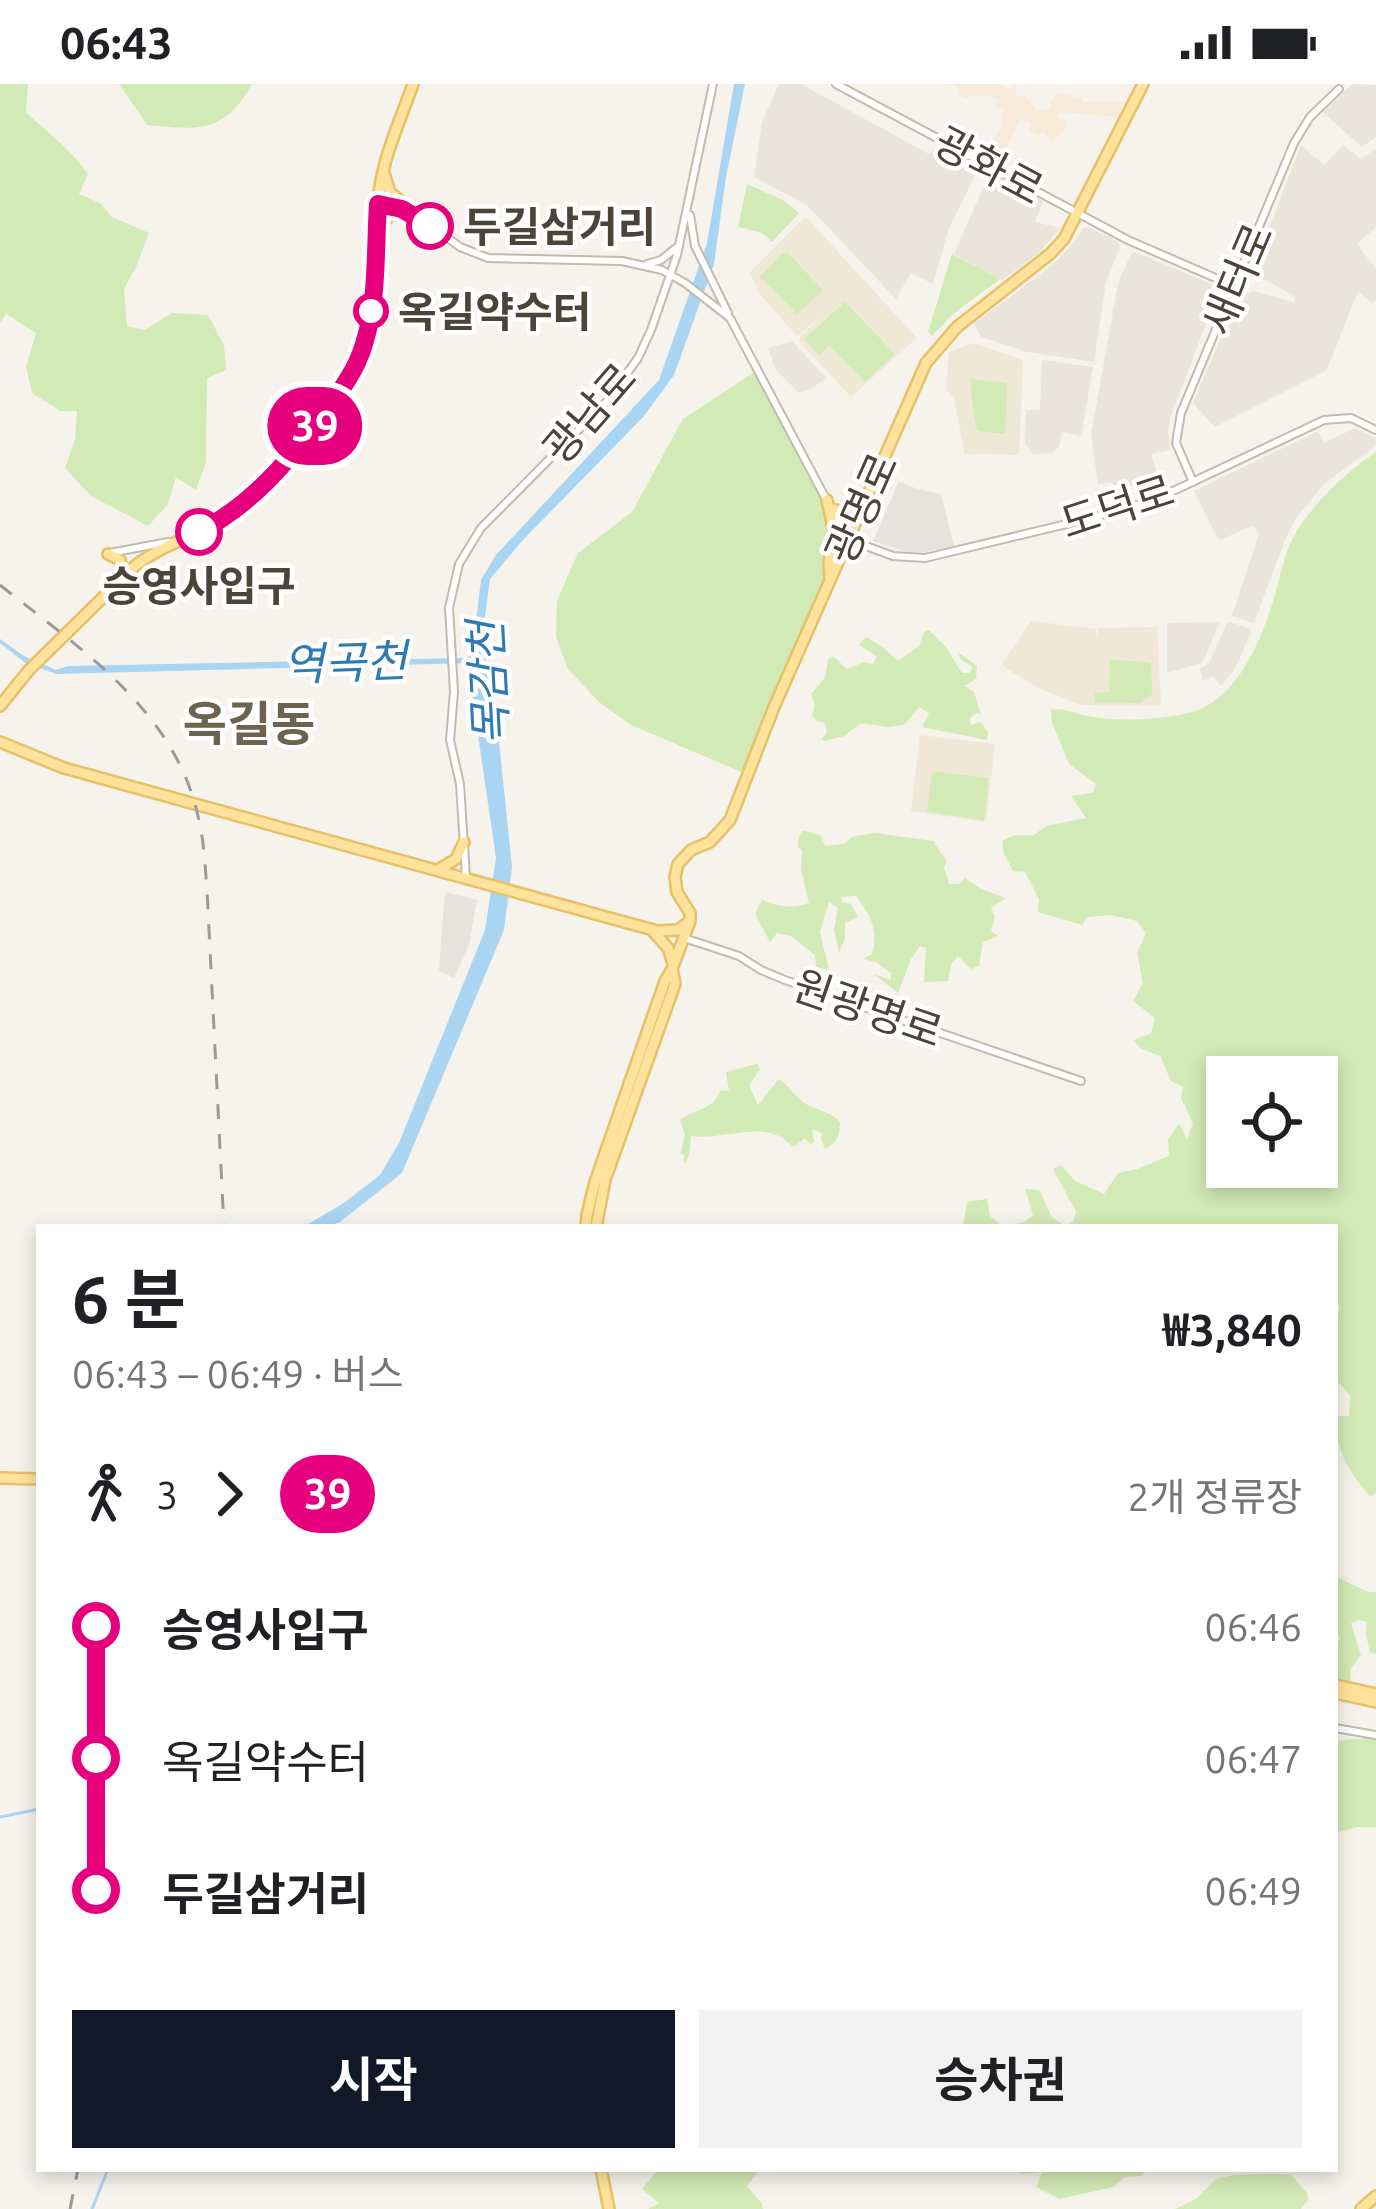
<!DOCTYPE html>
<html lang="ko">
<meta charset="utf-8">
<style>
body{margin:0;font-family:Ubuntu,"Noto Sans KR",sans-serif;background:#f2f2f2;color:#202124;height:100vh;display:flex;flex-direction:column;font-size:45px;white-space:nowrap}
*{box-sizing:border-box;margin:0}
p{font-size:39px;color:#757577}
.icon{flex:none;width:66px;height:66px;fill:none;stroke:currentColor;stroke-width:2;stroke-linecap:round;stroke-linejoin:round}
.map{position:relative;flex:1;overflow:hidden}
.side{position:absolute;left:36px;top:1140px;width:1302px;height:948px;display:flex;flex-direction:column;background:#fff;border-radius:0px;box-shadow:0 6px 18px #0003}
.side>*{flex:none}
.badge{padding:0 24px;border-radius:39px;font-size:42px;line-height:78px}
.tools{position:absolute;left:1206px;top:972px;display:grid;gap:24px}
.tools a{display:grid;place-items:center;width:132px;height:132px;border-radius:0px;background:#fff;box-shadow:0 6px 18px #0003;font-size:60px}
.map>.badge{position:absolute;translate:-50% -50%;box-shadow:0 0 0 6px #fff}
.legs{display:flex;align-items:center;gap:18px;height:132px;padding:0 36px;font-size:39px}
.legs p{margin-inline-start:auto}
.head{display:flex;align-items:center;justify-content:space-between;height:204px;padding:0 36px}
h1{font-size:66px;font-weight:700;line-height:90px}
.cta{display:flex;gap:24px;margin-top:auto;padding:24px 36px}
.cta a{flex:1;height:138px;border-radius:0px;background:#111827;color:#fff;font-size:48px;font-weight:700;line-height:138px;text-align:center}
.cta a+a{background:#f2f2f2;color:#202124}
ul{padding:0 36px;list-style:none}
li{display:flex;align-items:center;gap:42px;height:132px;font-size:45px}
li i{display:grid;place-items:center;width:18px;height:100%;margin:0 15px;background:currentColor}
li i::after{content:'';width:30px;height:30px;margin:-15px;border:9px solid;border-radius:50%;background:#fff}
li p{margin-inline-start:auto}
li:first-child i{background:linear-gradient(#0000 50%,currentColor 0)}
li:last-child i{background:linear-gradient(currentColor 50%,#0000 0)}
.status{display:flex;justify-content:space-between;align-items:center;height:84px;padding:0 60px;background:#fff;direction:ltr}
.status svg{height:33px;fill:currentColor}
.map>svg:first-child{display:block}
.residential{fill:#eae5da}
.commercial{fill:#f7ead8}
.industrial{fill:#e6e2dd}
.education{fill:#efe8d6}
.green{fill:#d2eab5;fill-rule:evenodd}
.water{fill:#a9d4f2}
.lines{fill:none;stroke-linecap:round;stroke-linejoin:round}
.stream{stroke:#a9d4f2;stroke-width:3}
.minor-casing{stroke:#c2bbae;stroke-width:10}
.major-casing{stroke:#e6c16a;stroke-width:14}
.minor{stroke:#fff;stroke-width:6}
.major{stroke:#ffe39c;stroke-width:9}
.rail{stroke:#9a9a9a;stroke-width:3;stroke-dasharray:15 15;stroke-linecap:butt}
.line-1-casing{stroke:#fff;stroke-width:27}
.line-1{stroke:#e6007e;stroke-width:18}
.stop-1-dot{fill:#fff;stroke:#e6007e;stroke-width:6}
.labels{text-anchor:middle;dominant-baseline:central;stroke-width:9;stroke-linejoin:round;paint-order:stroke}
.street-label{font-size:42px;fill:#4b4439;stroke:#fff}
.stop-label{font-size:42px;font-weight:bold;fill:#4b4439;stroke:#fff;text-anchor:start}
.water-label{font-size:45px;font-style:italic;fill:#2e7ab2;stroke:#fff}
.quarter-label{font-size:48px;font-weight:bold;fill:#6e6250;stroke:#fff}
</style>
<div class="status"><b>06:43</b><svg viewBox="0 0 49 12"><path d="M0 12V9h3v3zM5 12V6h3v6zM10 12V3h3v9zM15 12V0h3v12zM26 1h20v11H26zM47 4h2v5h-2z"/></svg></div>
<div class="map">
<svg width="1376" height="2125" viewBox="0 0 1376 2125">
<rect width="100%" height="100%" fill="#f6f3ec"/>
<!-- residential -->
<path class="residential" d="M779 0H801L929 70 937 62 975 82 977 87 949 144 933 200 911 189 896 215 807 121 754 93 762 38Z
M1353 0 1376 1V53L1362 63 1321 27Z
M1301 61 1324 81 1343 61 1361 75 1376 64V143L1357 160 1376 185V216L1371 219 1358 207 1327 286 1215 343 1193 319 1239 212 1253 207 1294 218 1295 212 1252 189Z
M990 88 1043 117 1035 138 1060 144 1042 166 1002 197 954 170Z
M1088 143 1119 158 1120 163 1106 198 1094 278 1027 268 981 253 974 240 1051 182 1074 158 1083 144Z
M1135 168 1216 202 1218 208 1170 335 1168 349 1170 366 1151 370 1158 392 1120 406 1110 398 1098 401 1091 351 1118 199 1131 170Z
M792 257 826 294 810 306 799 309 776 286 768 264Z
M1042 276 1093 283 1081 352 1062 348 1059 363 1052 369 1033 370 1025 360 1026 326H1040Z
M1355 344 1376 354V362L1325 399 1296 434 1285 456 1254 539 1232 532 1259 450 1254 441 1222 455 1217 454 1194 407 1318 347 1324 359Z
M1220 538 1202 579 1167 589V539Z
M1230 538 1251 545V549L1234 586 1221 602 1213 592 1203 597 1200 585 1209 579 1227 539Z"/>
<!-- commercial -->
<path class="commercial" d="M948 0H1000L1010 5 1015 0 1016 13 1025 11 1038 28 1041 24 1048 26 1056 8 1080 14 1083 18H1124L1117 33 1059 28 1056 33 1067 38 1066 43 1063 49 1051 57 1043 48 1039 51 1030 47 1031 40 1020 35 1002 74 989 62 1000 44 1003 32V25L995 24 997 15 990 11 978 13 973 11 965 15 959 11 958 3Z"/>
<!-- industrial -->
<path class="industrial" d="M899 397 917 405 941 410 954 462 924 468H908L873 457Z
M445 808 477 816 469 861 454 894 439 886Z"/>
<!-- education -->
<path class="education" d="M804 134H807L917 254 851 313 800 258V253L824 230 797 252 759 209 750 188Z
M973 259 1023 276 1019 371 965 370 954 315 946 305 949 268Z
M1031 537 1096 545V555L1098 544 1157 543 1161 619 1158 622 1081 621 1036 603 1004 583 1002 580Z
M920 651 995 660 986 738 911 727Z"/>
<!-- green -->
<path class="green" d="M0 0H28L26 28C47 49 71 65 88 90L79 110 100 119 112 133 149 149 136 183 124 205 127 242 144 246 172 229 208 231 224 261 226 286 207 294 206 379 196 406 176 393 168 420 148 442 91 412 65 384 75 356 77 327H60L32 309 26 283 36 249 6 230 0 239Z
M119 0H252C223 52 197 45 147 41Z
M747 100 783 116 799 129 772 158 762 149 738 143Z
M787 168 822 205 821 208 797 230 760 193 783 169Z
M952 170 1000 195 953 230 932 252 928 248Z
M845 218 895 270 865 298 829 262 819 271 804 255Z
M756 287 837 445 827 493 746 690 631 641 599 618 568 585 556 553 557 517 578 469 632 428 683 335Z
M971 295 1007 299 1005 350 977 347 971 311Z
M1376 368V1408L1371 1413C1349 1390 1335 1364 1335 1332H1349L1350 1311 1339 1299 1335 1301V1246L1340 1221H1335V1143H963L967 1118 987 1115 990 1132 1002 1142 1024 1138 1033 1131 1025 1105 1039 1106 1052 1133 1065 1142 1073 1138 1076 1128 1053 1085 1061 1081 1075 1097 1104 1110 1118 1089 1137 1085 1169 1072 1168 1055 1179 1039 1187 1055 1193 1039 1181 1014 1183 1003 1171 997 1160 972 1140 964 1134 956 1151 949 1155 934 1133 917 1143 899 1137 869 1146 849 1137 837 1110 831 1087 833 1082 841 1038 828 1039 815 1025 788 1013 787 1004 770 1002 757 1015 751H1034L1046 742 1086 734 1071 712 1093 709 1096 700 1069 680 1052 639 1051 626C1065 623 1074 630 1087 632 1119 638 1157 636 1189 629 1238 617 1263 553 1276 507 1281 489 1284 471 1293 454 1312 420 1344 390 1376 368ZM1317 993V1083H1227V993Z
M929 546 945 562 962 589H970L972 582 960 575 959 569 977 582 976 595 964 602 974 608 981 631 977 629 970 634 971 641 981 638 988 648 987 656 922 643 929 629 919 623 904 641 888 643 861 639 844 652 825 657 821 655 827 649 825 639 817 637 812 632 815 622 811 610 825 594 828 575 834 573 847 585 864 578 873 580 877 572 859 561 866 553 881 562 898 577 919 562 924 548Z
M1110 576 1151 578 1152 610 1140 619 1095 618V609L1109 608Z
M932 687 989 694 984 736 927 728Z
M803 746 821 752 825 762 844 760 852 753 875 749 933 757 947 778 944 783 949 800H960L965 794 981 805 1006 814 991 824 995 833 991 847 998 852 983 858 979 882 971 885 958 872 951 880 948 897 924 898 926 864 920 862 911 875 898 909 874 890 891 896V889L876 878 863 875 872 870C879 848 870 829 856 812L841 813 842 818 851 820 858 833 845 839V855L839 868 834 846 838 824 829 818 820 848 829 886 816 883 815 871 791 852 777 849 770 858 755 830 762 816C779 823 792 825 809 819L801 785 802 766 798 763 799 752Z
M757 980 760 985 749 1002 758 1021 779 995C789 1002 794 1011 803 1018 815 1027 829 1026 840 1038 839 1053 838 1058 825 1065L821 1055 822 1049 812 1045 814 1058 810 1061 805 1054 794 1063C789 1060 785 1055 779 1052 755 1040 719 1056 691 1052L689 1072 684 1080V1070L680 1071 685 1051 680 1036C690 1028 703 1027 713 1018 717 1015 718 1010 721 1006L729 1007 726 988Z
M1335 1492 1368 1508H1376V1570L1370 1569 1366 1550 1367 1538 1359 1536 1351 1539 1361 1571 1350 1586 1351 1598 1335 1594V1565L1340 1554 1335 1548Z
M1376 1653V1743H1358L1335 1749V1657Z
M639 2085H760L747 2102 762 2120 763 2125H648L659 2119 642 2105 656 2088Z
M1016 2085H1149L1141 2092 1124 2093 1114 2103 1059 2115 1036 2103 1042 2088 1022 2090Z
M1277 2090 1291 2091 1307 2109 1308 2116 1301 2125H1175L1196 2115 1216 2095 1234 2091Z"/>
<!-- water -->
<path class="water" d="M734 0H745L726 93 714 180 674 291 644 332 521 458 490 495 484 540 490 571 512 783 504 846 402 1089 340 1138 326 1143H303L344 1119 380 1091 399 1059 485 846 496 774 470 596 471 579 56 590 24 578 0 559V555L24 572 56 586 68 582 467 574 472 570 481 496 496 471 659 296 707 159Z"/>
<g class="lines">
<!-- stream -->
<path class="stream" d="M0 1733 39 1725
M92 2125 108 2085"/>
<!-- minor casing -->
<g class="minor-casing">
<path id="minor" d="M836 0 1128 156 1234 202
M378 120 404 126
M690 131 695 162 728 229
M426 138 460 163 488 174 622 177 662 186 685 199 730 234 827 417
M647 180 661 176 676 164
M1193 398 1176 359 1181 329 1294 59 1310 33 1339 5
M834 429 847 455 893 472 925 474 1092 434 1154 416 1324 336 1351 334 1376 346
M110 469 168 458
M466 793 460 700 450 656 454 608 449 524 459 480 481 444 608 316 638 274 651 246 677 171 713 0
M684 854 739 872 761 886 785 896 1081 997
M1335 1644 1376 1651"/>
</g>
<!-- major casing -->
<g class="major-casing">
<path id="major" d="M384 89 390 108 425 138
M379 145 392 128H409
M827 416 834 448 829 479 830 493
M832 425 849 429 859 425
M108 470 120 476 122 485 120 492
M0 622 29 586 135 482C155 466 178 458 200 447 223 436 243 422 261 405 304 365 360 293 370 235 377 190 373 142 381 97 387 64 402 32 413 0
M0 658 64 684 657 847 678 846 690 837
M441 784 456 775 464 758
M651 845 668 864 673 880
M586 1143 587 1131 595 1098 665 897 672 885 690 837V829L677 808 675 793 678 780 691 766 710 758 730 736 774 623 926 279 957 243 1050 170 1064 155 1143 0
M596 1143 605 1096 675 900 672 885
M0 1394 39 1395
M1335 1601 1376 1610
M1335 1609 1376 1618
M601 2085 609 2125
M1361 2125 1376 2112"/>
</g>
<!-- minor -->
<use href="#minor" class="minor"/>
<!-- major -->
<use href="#major" class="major"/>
<!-- rail -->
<path class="rail" d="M0 501C80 565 174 625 198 732 204 756 205 781 207 806L224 1143
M70 2125 78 2085"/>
</g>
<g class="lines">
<!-- line-1 casing -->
<g class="line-1-casing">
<path id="line-1" d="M199 448C251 421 287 379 321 333 338 310 356 288 364 260 378 216 375 166 378 120L402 125 430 142"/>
</g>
<!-- line-1 -->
<use href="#line-1" class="line-1"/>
</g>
<!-- markers -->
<g class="stop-1-dot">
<circle cx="430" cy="142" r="21"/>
<circle cx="371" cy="227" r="15"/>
<circle cx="199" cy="448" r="21"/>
</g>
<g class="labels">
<!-- street labels -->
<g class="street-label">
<text transform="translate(989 81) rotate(28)">광화로</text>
<text transform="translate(1237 195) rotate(-67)">새터로</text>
<text transform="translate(589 329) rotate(-49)">광남로</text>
<text transform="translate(1117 422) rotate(-18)">도덕로</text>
<text transform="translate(861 424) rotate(-66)">광명로</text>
<text transform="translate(868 924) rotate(19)">원광명로</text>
</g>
<!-- stop labels -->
<g class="stop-label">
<text x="463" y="142">두길삼거리</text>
<text x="398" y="227">옥길약수터</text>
<text x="199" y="501" text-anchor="middle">승영사입구</text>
</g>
<!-- water labels -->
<g class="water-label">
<text transform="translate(345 578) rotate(-2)">역곡천</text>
<text transform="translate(488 599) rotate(-93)">목감천</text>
</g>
<!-- quarter labels -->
<g class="quarter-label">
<text x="249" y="639">옥길동</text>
</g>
</g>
</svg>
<div class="tools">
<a><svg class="icon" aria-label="locate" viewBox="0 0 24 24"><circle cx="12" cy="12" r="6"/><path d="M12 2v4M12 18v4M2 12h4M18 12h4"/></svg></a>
</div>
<b class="badge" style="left:315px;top:342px;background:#e6007e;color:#fff">39</b>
<section class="side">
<div class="head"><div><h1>6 분</h1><p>06:43 – 06:49 · 버스</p></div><b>₩3,840</b></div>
<div class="legs"><svg class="icon" aria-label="walk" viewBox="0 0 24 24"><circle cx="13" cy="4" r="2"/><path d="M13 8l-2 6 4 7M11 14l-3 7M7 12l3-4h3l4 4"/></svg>3<svg class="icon" aria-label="forward" viewBox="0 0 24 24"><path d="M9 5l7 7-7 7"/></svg><b class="badge" style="background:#e6007e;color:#fff">39</b><p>2개 정류장</p></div>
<ul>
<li><i style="color:#e6007e"></i><b>승영사입구</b><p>06:46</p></li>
<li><i style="color:#e6007e"></i><span>옥길약수터</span><p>06:47</p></li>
<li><i style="color:#e6007e"></i><b>두길삼거리</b><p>06:49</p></li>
</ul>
<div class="cta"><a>시작</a><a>승차권</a></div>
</section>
</div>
